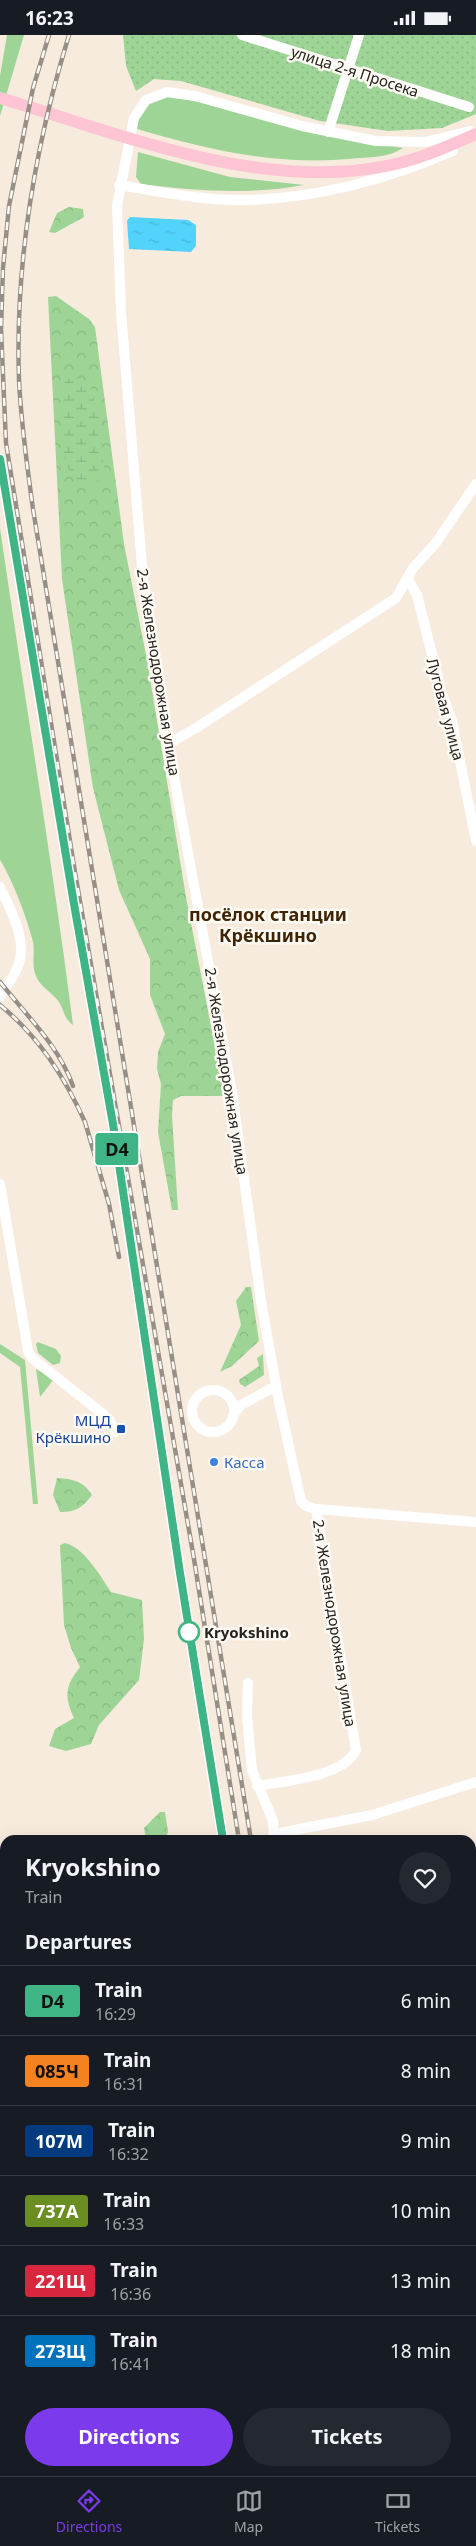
<!DOCTYPE html>
<meta charset="utf-8">
<style>
body{margin:0;font-family:"Noto Sans",sans-serif;background:#242831;color:#f1f3f6;height:100vh;display:flex;flex-direction:column;font-size:19px;white-space:nowrap}
*{box-sizing:border-box;margin:0}
p{font-size:16px;color:#9ea1a6}
.icon{flex:none;width:28px;height:28px;fill:none;stroke:currentColor;stroke-width:2;stroke-linecap:round;stroke-linejoin:round}
.map{position:relative;flex:1;overflow:hidden}
.sheet{position:absolute;left:0px;top:1800px;width:476px;height:641px;display:flex;flex-direction:column;background:#171b24;border-radius:15px 15px 0 0;box-shadow:0 5px 20px #0002}
.sheet>*{flex:none}
.badge{padding:0 10px;border-radius:4px;font-size:18px;line-height:32px}
.map>.badge{position:absolute;translate:-50% -50%;box-shadow:0 0 0 2px #fff}
h2{padding:0 25px;font-size:19px;line-height:45px}
.round{display:grid;place-items:center;flex:none;width:52px;height:52px;border-radius:26px;background:#242831}
.overview{display:flex;align-items:center;justify-content:space-between;height:85px;padding:0 25px}
h1{font-size:24px;font-weight:700;line-height:38px}
.button{display:flex;gap:10px;margin-top:auto;padding:10px 25px}
.button a{flex:1;height:58px;border-radius:30px;background:#7c3aed;color:#fff;font-size:20px;font-weight:700;line-height:58px;text-align:center}
.button a+a{background:#242831;color:#f1f3f6}
ul{padding:0;list-style:none}
li{display:flex;align-items:center;gap:15px;height:70px;padding:0 25px;border-top:1px solid #363941}
li div{flex:1}
li b{display:block;font-size:19px}
li em{font-style:normal}
li .badge{min-width:55px;font-weight:700;text-align:center}
.status{display:flex;justify-content:space-between;align-items:center;height:35px;padding:0 25px;background:#171b24;direction:ltr}
.status svg{height:14px;fill:currentColor}
.menu{display:flex;justify-content:space-around;align-items:center;height:70px;border-top:1px solid #363941;background:#171b24;font-size:14px;color:#9ea1a6}
.menu a{display:grid;justify-items:center;gap:2px}
.menu .on{color:#7c3aed}
.map>svg:first-child{display:block}
.grass{fill:#9ed597}
.forest{fill:url(#forest-crowns)}
.wetland{fill:url(#wetland-marsh)}
.park{fill:url(#park-dots)}
.water{fill:url(#water-ripples)}
.lines{fill:none;stroke-linecap:round;stroke-linejoin:round}
.stream{stroke:#52d3fb;stroke-width:2.5}
.minor{stroke:#fff;stroke-width:10}
.major{stroke:#fdc4d4;stroke-width:12}
.rail-casing{stroke:#978f86;stroke-width:4.5}
.rail{stroke:#fefaf4;stroke-width:2.5;stroke-dasharray:8;stroke-linecap:butt}
.line-casing{stroke:#fff;stroke-width:11}
.line{stroke:#3fb485;stroke-width:8}
.transit-dot{fill:#1a4fb4;stroke:#fefaf4;stroke-width:2}
.shop-dot{fill:#3f7fe0;stroke:#fefaf4;stroke-width:2}
.stop-dot{fill:#fff;stroke:#3fb485;stroke-width:2.5}
.labels{text-anchor:middle;dominant-baseline:central;stroke-width:5;stroke-linejoin:round;paint-order:stroke}
.street-label{font-size:15px;fill:#26221d;stroke:#fefaf4}
.transit-label{font-size:15px;fill:#164399;stroke:#fefaf4;text-anchor:end}
.shop-label{font-size:15px;fill:#366cbe;stroke:#fefaf4;text-anchor:start}
.stop-label{font-size:15px;font-weight:bold;fill:#26221d;stroke:#fefaf4;text-anchor:start}
.quarter-label{font-size:18px;font-weight:bold;fill:#402505;stroke:#fefaf4}
</style>
<div class="status"><b>16:23</b><svg viewBox="0 0 49 12"><path d="M0 12V9h3v3zM5 12V6h3v6zM10 12V3h3v9zM15 12V0h3v12zM26 1h20v11H26zM47 4h2v5h-2z"/></svg></div>
<div class="map">
<svg width="476" height="2441" viewBox="0 0 476 2441">
<defs>
<pattern id="forest-crowns" width="20" height="18" patternUnits="userSpaceOnUse" patternTransform="scale(1.25)"><rect width="20" height="18" fill="#9ed597"/><path d="M2 6a3 3 0 1 1 6 0M12 15a3 3 0 1 1 6 0" fill="none" stroke="#88b782"/></pattern>
<pattern id="wetland-marsh" width="20" height="14" patternUnits="userSpaceOnUse" patternTransform="scale(1.25)"><rect width="20" height="14" fill="#9ed597"/><path d="M1 5h8M5 5V1M11 12h8M15 12V8" fill="none" stroke="#88b782"/></pattern>
<pattern id="park-dots" width="8" height="8" patternUnits="userSpaceOnUse" patternTransform="scale(1.25)"><rect width="8" height="8" fill="#9ed597"/><path d="M2 2h.1M6 6h.1" fill="none" stroke="#88b782" stroke-width="1.8" stroke-linecap="round"/></pattern>
<pattern id="water-ripples" width="26" height="14" patternUnits="userSpaceOnUse" patternTransform="scale(1.25)"><rect width="26" height="14" fill="#52d3fb"/><path d="M2 4q2-2 4 0t4 0M15 11q2-2 4 0t4 0" fill="none" stroke="#47b5d7"/></pattern>
</defs>
<rect width="100%" height="100%" fill="#f7ebde"/>
<!-- grass -->
<path class="grass" d="M7 0H24L0 81V41Z
M169 60 386 110 403 113C389 122 375 122 359 123 282 132 207 115 134 93 140 72 149 67 169 60Z
M138 117 230 142 304 150C251 160 194 156 141 149L136 142Z
M0 493C24 659 52 824 73 990 64 984 64 975 59 967 53 958 40 952 36 941 31 930 35 919 33 907 27 883 13 846 0 825Z
M38 1307 56 1314 61 1321 60 1328 53 1330 38 1318 36 1309Z
M0 1309 25 1325 38 1469H33L20 1332 0 1318Z
M36 1334 54 1344 40 1362Z"/>
<!-- forest -->
<path class="forest" d="M69 172 83 174 84 182 55 198 49 197 57 178Z
M56 261 89 284 95 292 124 509 147 625 186 862 222 1048V1061H181L173 1065 172 1080 178 1175H172L158 1097 161 1049 157 1034 158 1017 165 999 150 960V924L119 855 93 753 62 544 48 262Z
M246 1252H251L259 1306 232 1331 220 1337 241 1290 236 1266Z
M263 1319 264 1340 245 1352 240 1349 239 1345 259 1331 257 1323Z
M57 1443C73 1444 83 1446 92 1460 82 1473 76 1477 60 1477L53 1460Z
M65 1508C84 1512 101 1542 111 1557L142 1565 144 1604 139 1645 99 1690 91 1709 66 1716 49 1711 55 1694 74 1683C64 1661 65 1651 80 1632L71 1613 64 1590 60 1510Z
M160 1777H165L168 1797 165 1805H146L144 1793Z
M476 2142V2320L471 2322V2150Z
M5 2338V2436H121L107 2441H0V2344Z
M476 2363V2429L471 2426V2364Z"/>
<!-- wetland -->
<path class="wetland" d="M73 342 89 348 100 385 104 435 97 446C92 446 85 447 81 446 55 438 63 365 65 345Z"/>
<!-- park -->
<path class="park" d="M123 0H476V79L442 93 388 96 320 86 181 46 154 44 136 56 126 31Z"/>
<!-- water -->
<path class="water" d="M130 182 188 185 196 190V211L191 217 129 214 127 186Z"/>
<g class="lines">
<!-- stream -->
<path class="stream" d="M0 2361 5 2355"/>
<!-- minor -->
<path class="minor" d="M242 0 469 72
M470 96 425 107 376 106 302 91 195 61 167 57 146 65 134 83 117 171 121 277 143 543 168 709 232 1057 261 1266 278 1362 301 1466 306 1471 316 1474 476 1487
M328 97 359 0
M119 150C161 157 205 166 247 165 319 163 388 144 453 116
M408 544 417 560 442 659 452 686 476 806
M168 709 196 693 396 563 413 533 435 509 476 449
M0 852C11 876 28 905 18 931 14 942 6 952 0 962
M0 1149 28 1316 32 1323 103 1379 110 1386 115 1397
M192 1376a21 21 0 1 1 42 0a21 21 0 1 1-42 0Z
M233 1380 241 1370 276 1351
M248 1648 247 1680 252 1735 273 1786 274 1804
M257 1751C283 1746 344 1742 356 1715L316 1474
M274 1799 372 1780 476 1747
M471 2098 476 2101"/>
<!-- major -->
<path class="major" d="M0 63C121 99 263 158 391 130 420 124 449 111 476 99"/>
<!-- rail casing -->
<g class="rail-casing">
<path id="rail" d="M49 0 33 53 9 171 3 233 1 294 6 408 75 837 194 1524 239 1805
M69 0C35 111 15 229 19 345 21 388 27 431 33 474L251 1805
M0 424 39 658
M0 947C26 980 59 1011 73 1051
M0 970C39 1002 64 1041 85 1087L109 1169 119 1222
M126 1174 178 1526 223 1805
M343 2436 345 2441
M353 2436 355 2441
M368 2436 370 2441
M378 2436 379 2441"/>
</g>
<!-- rail -->
<use href="#rail" class="rail"/>
</g>
<g class="lines">
<!-- line casing -->
<g class="line-casing">
<path id="line" d="M0 424 74 869 113 1089 180 1538 223 1805"/>
</g>
<!-- line -->
<use href="#line" class="line"/>
</g>
<!-- markers -->
<rect class="transit-dot" x="116" y="1389" width="10" height="10" rx="2.5"/>
<circle class="shop-dot" cx="214" cy="1427" r="5"/>
<circle class="stop-dot" cx="189" cy="1597" r="10"/>
<g class="labels">
<!-- street labels -->
<g class="street-label">
<text transform="translate(355 36) rotate(18)">улица 2-я Просека</text>
<text transform="translate(159 637) rotate(81)">2-я Железнодорожная улица</text>
<text transform="translate(446 674) rotate(75)">Луговая улица</text>
<text transform="translate(227 1036) rotate(81)">2-я Железнодорожная улица</text>
<text transform="translate(335 1588) rotate(81)">2-я Железнодорожная улица</text>
</g>
<!-- transit labels -->
<g class="transit-label">
<text x="111" y="1385">МЦД<tspan x="111" dy="17">Крёкшино</tspan></text>
</g>
<!-- shop labels -->
<g class="shop-label">
<text x="224" y="1427">Касса</text>
</g>
<!-- stop labels -->
<g class="stop-label">
<text x="204" y="1597">Kryokshino</text>
</g>
<!-- quarter labels -->
<g class="quarter-label">
<text x="268" y="879">посёлок станции<tspan x="268" dy="21">Крёкшино</tspan></text>
</g>
</g>
</svg>
<b class="badge" style="left:117px;top:1114px;background:#3fb485;color:#111">D4</b>
<section class="sheet">
<div class="overview"><div><h1>Kryokshino</h1><p>Train</p></div><a class="round"><svg class="icon" aria-label="heart" viewBox="0 0 24 24"><path d="M12 20l-8-8c-3-5 5-10 8-4 3-6 11-1 8 4z"/></svg></a></div>
<h2>Departures</h2>
<ul>
<li><span class="badge" style="background:#3fb485;color:#111">D4</span><div><b>Train</b><p>16:29</p></div><em>6 min</em></li>
<li><span class="badge" style="background:#f58220;color:#111">085Ч</span><div><b>Train</b><p>16:31</p></div><em>8 min</em></li>
<li><span class="badge" style="background:#003b80;color:#fff">107М</span><div><b>Train</b><p>16:32</p></div><em>9 min</em></li>
<li><span class="badge" style="background:#6b8e23;color:#fff">737А</span><div><b>Train</b><p>16:33</p></div><em>10 min</em></li>
<li><span class="badge" style="background:#d7263d;color:#fff">221Щ</span><div><b>Train</b><p>16:36</p></div><em>13 min</em></li>
<li><span class="badge" style="background:#0072bc;color:#fff">273Щ</span><div><b>Train</b><p>16:41</p></div><em>18 min</em></li>
</ul>
<div class="button"><a>Directions</a><a>Tickets</a></div>
</section>
</div>
<nav class="menu">
<a class="on"><svg class="icon" aria-label="directions" viewBox="0 0 24 24"><path d="M12 3l9 9-9 9-9-9zM9 14v-3h6M13 9l2 2-2 2"/></svg>Directions</a>
<a><svg class="icon" aria-label="map" viewBox="0 0 24 24"><path d="M3 6l6-2 6 2 6-2v14l-6 2-6-2-6 2zM9 4v14M15 6v14"/></svg>Map</a>
<a><svg class="icon" aria-label="tickets" viewBox="0 0 24 24"><path d="M3 7h18v10H3zM15 7v10"/></svg>Tickets</a>
</nav>
